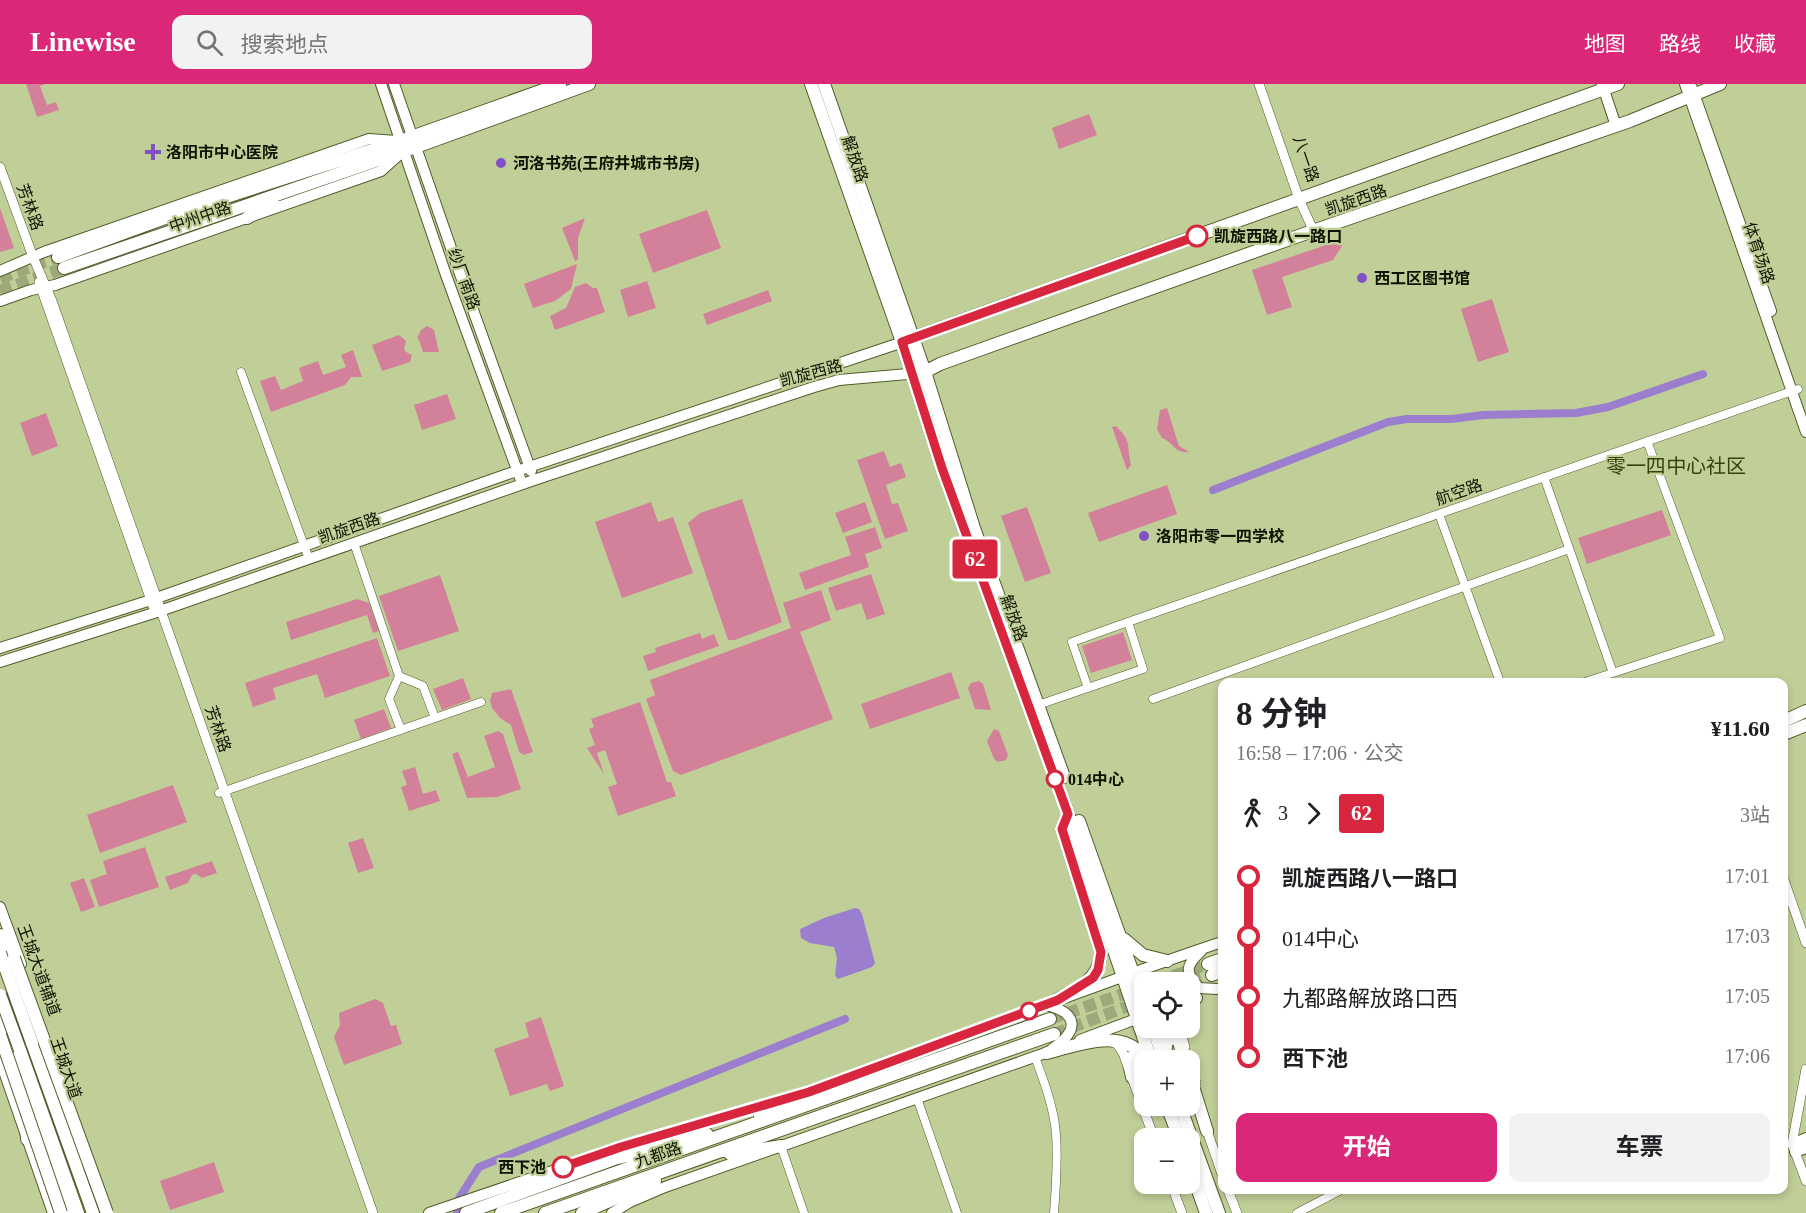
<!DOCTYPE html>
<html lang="zh">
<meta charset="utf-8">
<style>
body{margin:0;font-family:"Times New Roman","Noto Sans SC",serif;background:#f2f2f2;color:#202124;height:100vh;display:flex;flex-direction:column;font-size:22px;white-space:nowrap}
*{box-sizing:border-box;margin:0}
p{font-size:20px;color:#757577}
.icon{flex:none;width:33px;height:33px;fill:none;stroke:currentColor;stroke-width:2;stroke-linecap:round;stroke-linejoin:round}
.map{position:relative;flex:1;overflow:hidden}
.drawer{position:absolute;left:1218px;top:594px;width:570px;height:516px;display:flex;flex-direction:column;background:#fff;border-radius:12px;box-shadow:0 3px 9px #0003}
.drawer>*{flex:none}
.badge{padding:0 12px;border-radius:4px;font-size:21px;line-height:39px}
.tools{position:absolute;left:1134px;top:888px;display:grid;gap:12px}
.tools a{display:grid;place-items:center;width:66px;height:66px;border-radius:12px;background:#fff;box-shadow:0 3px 9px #0003;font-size:30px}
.map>.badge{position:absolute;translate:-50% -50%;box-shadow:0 0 0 3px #fff}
.legs{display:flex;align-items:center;gap:9px;height:66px;padding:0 18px;font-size:20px}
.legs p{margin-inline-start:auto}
.summary{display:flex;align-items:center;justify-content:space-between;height:102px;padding:0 18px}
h1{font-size:33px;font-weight:700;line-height:45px}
.cta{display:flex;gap:12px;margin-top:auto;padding:12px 18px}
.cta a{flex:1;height:69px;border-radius:12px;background:#db2777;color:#fff;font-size:24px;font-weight:700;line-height:69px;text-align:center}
.cta a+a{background:#f2f2f2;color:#202124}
ul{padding:0 18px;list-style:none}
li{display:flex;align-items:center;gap:21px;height:60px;font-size:22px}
li i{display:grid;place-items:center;width:9px;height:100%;margin:0 8px;background:currentColor}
li i::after{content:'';width:15px;height:15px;margin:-8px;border:4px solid;border-radius:50%;background:#fff}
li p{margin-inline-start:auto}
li:first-child i{background:linear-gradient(#0000 50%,currentColor 0)}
li:last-child i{background:linear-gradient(currentColor 50%,#0000 0)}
header{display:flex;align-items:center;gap:36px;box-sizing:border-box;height:84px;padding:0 30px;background:#db2777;color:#fff}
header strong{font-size:28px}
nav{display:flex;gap:33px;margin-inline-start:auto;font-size:21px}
.search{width:420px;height:54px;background:#f2f2f2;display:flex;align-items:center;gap:15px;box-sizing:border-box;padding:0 21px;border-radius:12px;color:#757577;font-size:22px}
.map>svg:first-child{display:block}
.green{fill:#d3819a}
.water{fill:#9c7ecf}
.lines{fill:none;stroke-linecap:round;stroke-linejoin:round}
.canal{stroke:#9c7ecf;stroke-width:8}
.primary-tunnel{stroke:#9ca97a;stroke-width:12;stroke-dasharray:12 6;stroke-linecap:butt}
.minor-casing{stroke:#515d2a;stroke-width:9}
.tertiary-casing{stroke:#515d2a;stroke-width:10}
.secondary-casing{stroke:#515d2a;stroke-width:12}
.primary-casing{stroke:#515d2a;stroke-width:14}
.trunk-casing{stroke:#515d2a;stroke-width:14}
.minor{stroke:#fff;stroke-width:8}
.tertiary{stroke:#fff;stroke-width:9}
.secondary{stroke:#fff;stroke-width:10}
.primary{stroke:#fff;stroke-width:12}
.trunk{stroke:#fff;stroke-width:12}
.primary-bridge-casing{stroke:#515d2a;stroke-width:14;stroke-linecap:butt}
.trunk-bridge-casing{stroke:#515d2a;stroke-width:14;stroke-linecap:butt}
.primary-bridge{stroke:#fff;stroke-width:12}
.trunk-bridge{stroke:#fff;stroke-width:12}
.line-1-casing{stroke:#fff;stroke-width:14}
.line-1{stroke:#d7263d;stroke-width:9}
.poi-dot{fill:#8350c8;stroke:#c0cf98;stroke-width:2}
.stop-1-dot{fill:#fff;stroke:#d7263d;stroke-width:3}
.labels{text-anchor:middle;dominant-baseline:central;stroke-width:4.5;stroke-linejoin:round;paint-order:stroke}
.poi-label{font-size:16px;font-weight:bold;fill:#0e1301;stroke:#c0cf98;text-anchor:start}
.street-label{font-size:16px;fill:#0e1301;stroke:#c0cf98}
.stop-label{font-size:16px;font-weight:bold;fill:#0e1301;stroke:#c0cf98;text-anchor:start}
.quarter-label{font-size:20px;fill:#36410c;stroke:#c0cf98}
</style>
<header>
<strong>Linewise</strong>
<div class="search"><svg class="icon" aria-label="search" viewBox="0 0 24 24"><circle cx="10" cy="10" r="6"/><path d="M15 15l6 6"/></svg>搜索地点</div>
<nav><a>地图</a><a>路线</a><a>收藏</a></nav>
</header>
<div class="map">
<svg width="1806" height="1129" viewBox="0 0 1806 1129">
<rect width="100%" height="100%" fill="#c0cf98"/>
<!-- green -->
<path class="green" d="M26 0H45L40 2 47 21 56 18 59 26 37 33Z
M1089 30 1097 51 1059 65 1052 44Z
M0 124 14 164 0 168Z
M707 126 721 164 653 189 639 150Z
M585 134 578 154V175L575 177 562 144Z
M1341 156 1342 162 1333 176 1282 193 1292 223 1267 231 1252 186Z
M577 180 571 205 555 217 533 224 524 200Z
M647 197 656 224 628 233 620 206Z
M586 199 593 204H597L605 228 555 246 550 232 566 224 575 203Z
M768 206 772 217 707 241 703 230Z
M1492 215 1509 268 1478 278 1461 225Z
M427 242 434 246 439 268H423L419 256 417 254 421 246Z
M399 251 406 257 404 265 406 268 412 271 410 278 382 287 372 261Z
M353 266 362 293H351L345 301 271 328 260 297 275 292 281 306 303 297 299 284 318 277 323 291 346 283 341 271Z
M447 310 456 335 422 346 414 321Z
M1167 324 1179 362 1189 368C1175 370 1173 358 1162 354L1157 345 1160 326Z
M46 329 58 362 32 372 20 339Z
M1116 342C1133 359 1126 360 1131 381L1127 386 1112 343Z
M884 367 890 383 901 379 906 393 886 401 892 420 898 419 908 447 885 455 857 376Z
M1167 401 1177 430 1099 458 1088 429Z
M742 415 782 538 735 556H728L688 439 700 429Z
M651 418 658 438 673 433 693 489 622 514 595 438Z
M865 418 872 438 843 449 835 429Z
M1027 423 1051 489 1025 498 1001 432Z
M1662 426 1671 451 1587 480 1578 454Z
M875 443 882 464 865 470 869 483 805 506 799 489 851 471 845 453Z
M871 490 885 530 867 536 861 519 836 527 828 504Z
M440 491 459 547 398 567 379 512Z
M821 506 831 536 800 548 833 635 681 691 673 687 646 615 655 611 650 596 791 544 783 519Z
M357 515 369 519 379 547 373 549 367 531 291 556 286 538Z
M1123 548 1132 576 1091 589 1082 562Z
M700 549 702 555 714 550 719 562 648 587 643 572 656 568 655 564Z
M377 554 390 592 325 614 317 590 273 604 276 615 253 623 245 599Z
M951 588 960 614 870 645 861 620Z
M463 594 471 615 442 626 433 605Z
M979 597 983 600 991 626 975 625 968 604 971 599Z
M511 605 533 668 524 671 519 668 511 641 500 634 492 624 490 617 492 609Z
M640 618 667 698H671L676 712 618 732 608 703 617 700 605 666 597 669 604 690 587 664 595 661 589 645 594 643 591 635Z
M384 625 391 644 361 655 354 636Z
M994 645 999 647 1008 671 1006 676 998 678 994 675 987 657Z
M498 647 503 650 521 705 497 713 467 714 452 670 458 668 468 693 495 683 484 652Z
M415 683 423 710 436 706 440 717 409 727 401 703 407 701 402 687Z
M173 701 187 738 100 769 87 731Z
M363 754 374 784 358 789 348 759Z
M145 763 159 803 99 823 90 796 107 790 103 777Z
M212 777 217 789 202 794 196 790 192 791 188 799 170 806 165 793Z
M84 794 95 823 81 828 70 799Z
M375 915 383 919 391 942 396 941 402 960 344 981 334 953 340 941 339 929Z
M541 933 564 1002 550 1007 547 1000 510 1012 494 965 529 953 525 939Z
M214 1078 224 1108 170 1126 160 1097Z"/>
<!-- water -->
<path class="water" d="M855 824 859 825 862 830 875 879 872 883 838 895 835 891 837 874 834 863 810 859 801 854 800 845 824 834Z"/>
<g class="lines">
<!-- canal -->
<path class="canal" d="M1213 406 1388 338 1407 335H1452L1483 331 1576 329 1608 323 1703 290
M457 1129 458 1116 479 1083 845 935"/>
<!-- primary-tunnel -->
<path class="primary-tunnel" d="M0 194 58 173
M0 207 64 184
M1156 898 1208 880
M1190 899 1212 891
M1050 935 1144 903
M1054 950 1142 917"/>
<!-- minor casing -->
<g class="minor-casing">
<path id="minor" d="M241 288 309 475
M1544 393 1613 589
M1439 430 1500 598
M354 459 399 592 389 615 401 646
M1128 538 1798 305
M399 592 423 602 435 634
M1585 598 1720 554 1647 357
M1153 615 1569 465
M1038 621 1143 585 1128 538 1072 558 1088 604
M219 709 481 618
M1035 973C1044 997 1054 1024 1056 1050 1058 1076 1056 1103 1054 1129
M917 1014 957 1129
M781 1062 804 1129
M1297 1129 1341 1106"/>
</g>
<!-- tertiary casing -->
<g class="tertiary-casing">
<path id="tertiary" d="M1259 0 1299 115 1314 148
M0 83 33 173 52 217 373 1129
M39 198 153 522
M1784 796 1806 859
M1181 944V950L1185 963
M1112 958 1117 960 1123 969 1154 1054
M1190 977 1196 999
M1806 985 1792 1060 1806 1097
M1205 1041 1222 1090
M1171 1100 1182 1129
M1228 1106 1237 1129"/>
</g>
<!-- secondary casing -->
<g class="secondary-casing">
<path id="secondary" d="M381 0 446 191 520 394
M394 0 459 187 531 387
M1602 0 1616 42
M1685 0 1806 348
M1692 4 1771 227
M0 187 44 168 369 55 397 57
M0 217 31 206 55 201 381 87 401 69
M0 564 151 516 502 392 909 256
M0 578 160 527 534 396 814 303 839 296 919 289
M0 823 21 880
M1201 867C1186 881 1184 888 1199 904L1217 905
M1046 921C1079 929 1079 947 1052 965
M1080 956 1144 932
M0 976 53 1129
M653 1054C723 1034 793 1014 862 989 982 946 1101 898 1222 858
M1792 1060 1806 1054
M1795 1068 1806 1064
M429 1129 629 1061
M612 1129 630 1118 665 1103 1054 966"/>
</g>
<!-- primary casing -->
<g class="primary-casing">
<path id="primary" d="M811 0 902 258 942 384 1068 730 1151 976
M824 0 925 288 974 444 1064 693
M247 134 274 117
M58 173 195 123 400 57 560 0
M64 184 416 63 589 0
M913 254 1618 0
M925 288 940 280 1304 150 1630 37 1720 0
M1784 637 1806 627
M1784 650 1806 641
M1079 737 1144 920
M0 851 13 886
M1124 855 1143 871 1167 877
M1208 880 1222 875
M1212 891 1222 887
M1057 916C1080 902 1099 897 1101 868L1062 745 1068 730
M1190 919 1196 914
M0 934 70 1129
M1153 944 1163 973
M1047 969C1081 960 1123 942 1147 976
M1164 975 1167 956 1175 954 1179 958 1184 976
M49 988 80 1076
M1132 993 1129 979 1130 974 1138 973 1145 976
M1190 993 1207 1047
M1167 1022 1179 1054
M1180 1022 1219 1129
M26 1032 27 1055
M760 1032 792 1014
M621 1063 707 1050
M730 1070 781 1062
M1190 1084 1206 1129
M466 1129 614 1075 670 1062
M501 1129 1050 935
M545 1129 1054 950
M582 1129 655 1097"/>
</g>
<!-- trunk casing -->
<g class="trunk-casing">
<path id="trunk" d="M32 959 93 1129
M20 966 78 1129"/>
</g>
<!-- minor -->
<use href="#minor" class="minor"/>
<!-- tertiary -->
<use href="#tertiary" class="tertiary"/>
<!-- secondary -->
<use href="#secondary" class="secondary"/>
<!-- primary -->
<use href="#primary" class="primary"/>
<!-- trunk -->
<use href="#trunk" class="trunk"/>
<!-- primary-bridge casing -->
<g class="primary-bridge-casing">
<path id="primary-bridge" d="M14 874 107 1129
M0 951 61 1129"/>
</g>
<!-- trunk-bridge casing -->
<g class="trunk-bridge-casing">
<path id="trunk-bridge" d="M0 869 32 959
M0 911 20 966"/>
</g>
<!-- primary-bridge -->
<use href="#primary-bridge" class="primary-bridge"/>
<!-- trunk-bridge -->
<use href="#trunk-bridge" class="trunk-bridge"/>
</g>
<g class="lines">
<!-- line-1 casing -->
<g class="line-1-casing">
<path id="line-1" d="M563 1083 621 1063 809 1008 1058 916 1093 894 1098 886 1101 868 1062 745 1068 730 942 384 902 258 1197 152"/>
</g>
<!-- line-1 -->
<use href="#line-1" class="line-1"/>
</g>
<!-- markers -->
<g class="poi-dot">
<path d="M150 59h6v6h6v6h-6v6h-6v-6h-6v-6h6z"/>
<circle cx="501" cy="79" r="6"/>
<circle cx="1362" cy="194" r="6"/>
<circle cx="1144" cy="452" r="6"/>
</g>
<g class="stop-1-dot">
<circle cx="1197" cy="152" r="10"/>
<circle cx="1055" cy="695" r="8"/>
<circle cx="1029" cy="927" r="8"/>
<circle cx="563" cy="1083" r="10"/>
</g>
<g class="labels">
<!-- poi labels -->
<g class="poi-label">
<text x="166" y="68">洛阳市中心医院</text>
<text x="513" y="79">河洛书苑(王府井城市书房)</text>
<text x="1374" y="194">西工区图书馆</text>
<text x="1156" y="452">洛阳市零一四学校</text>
</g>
<!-- street labels -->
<g class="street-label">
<text transform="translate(855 75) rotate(71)">解放路</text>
<text transform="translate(1306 75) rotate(71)">八一路</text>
<text transform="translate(1356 116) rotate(-19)">凯旋西路</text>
<text transform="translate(30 123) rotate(70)">芳林路</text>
<text transform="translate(200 133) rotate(-19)">中州中路</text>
<text transform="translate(1759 169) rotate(71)">体育场路</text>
<text transform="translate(464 195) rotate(70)">纱厂南路</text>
<text transform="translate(811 289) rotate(-15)">凯旋西路</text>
<text transform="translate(1459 408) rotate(-19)">航空路</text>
<text transform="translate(349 444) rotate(-19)">凯旋西路</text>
<text transform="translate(1014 534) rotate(70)">解放路</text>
<text transform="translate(218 645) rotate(71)">芳林路</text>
<text transform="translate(39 886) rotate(70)">王城大道辅道</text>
<text transform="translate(66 984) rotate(71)">王城大道</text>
<text transform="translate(658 1071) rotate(-19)">九都路</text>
</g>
<!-- stop labels -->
<g class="stop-label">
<text x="1214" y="152">凯旋西路八一路口</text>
<text x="1068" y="695">014中心</text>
<text x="546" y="1083" text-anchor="end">西下池</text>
</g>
<!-- quarter labels -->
<g class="quarter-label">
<text x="1676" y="382">零一四中心社区</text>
</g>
</g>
</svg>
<div class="tools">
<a><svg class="icon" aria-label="locate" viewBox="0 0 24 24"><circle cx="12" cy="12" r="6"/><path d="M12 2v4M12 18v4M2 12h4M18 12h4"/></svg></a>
<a>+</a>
<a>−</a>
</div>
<b class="badge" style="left:975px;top:475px;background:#d7263d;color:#fff">62</b>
<section class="drawer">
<div class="summary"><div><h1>8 分钟</h1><p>16:58 – 17:06 · 公交</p></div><b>¥11.60</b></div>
<div class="legs"><svg class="icon" aria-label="walk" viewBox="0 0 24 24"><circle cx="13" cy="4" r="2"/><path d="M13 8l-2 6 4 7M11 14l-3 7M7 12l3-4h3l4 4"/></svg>3<svg class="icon" aria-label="forward" viewBox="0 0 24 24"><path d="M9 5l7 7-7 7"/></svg><b class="badge" style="background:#d7263d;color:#fff">62</b><p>3站</p></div>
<ul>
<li><i style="color:#d7263d"></i><b>凯旋西路八一路口</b><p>17:01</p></li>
<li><i style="color:#d7263d"></i><span>014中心</span><p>17:03</p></li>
<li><i style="color:#d7263d"></i><span>九都路解放路口西</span><p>17:05</p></li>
<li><i style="color:#d7263d"></i><b>西下池</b><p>17:06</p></li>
</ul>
<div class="cta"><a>开始</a><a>车票</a></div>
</section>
</div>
